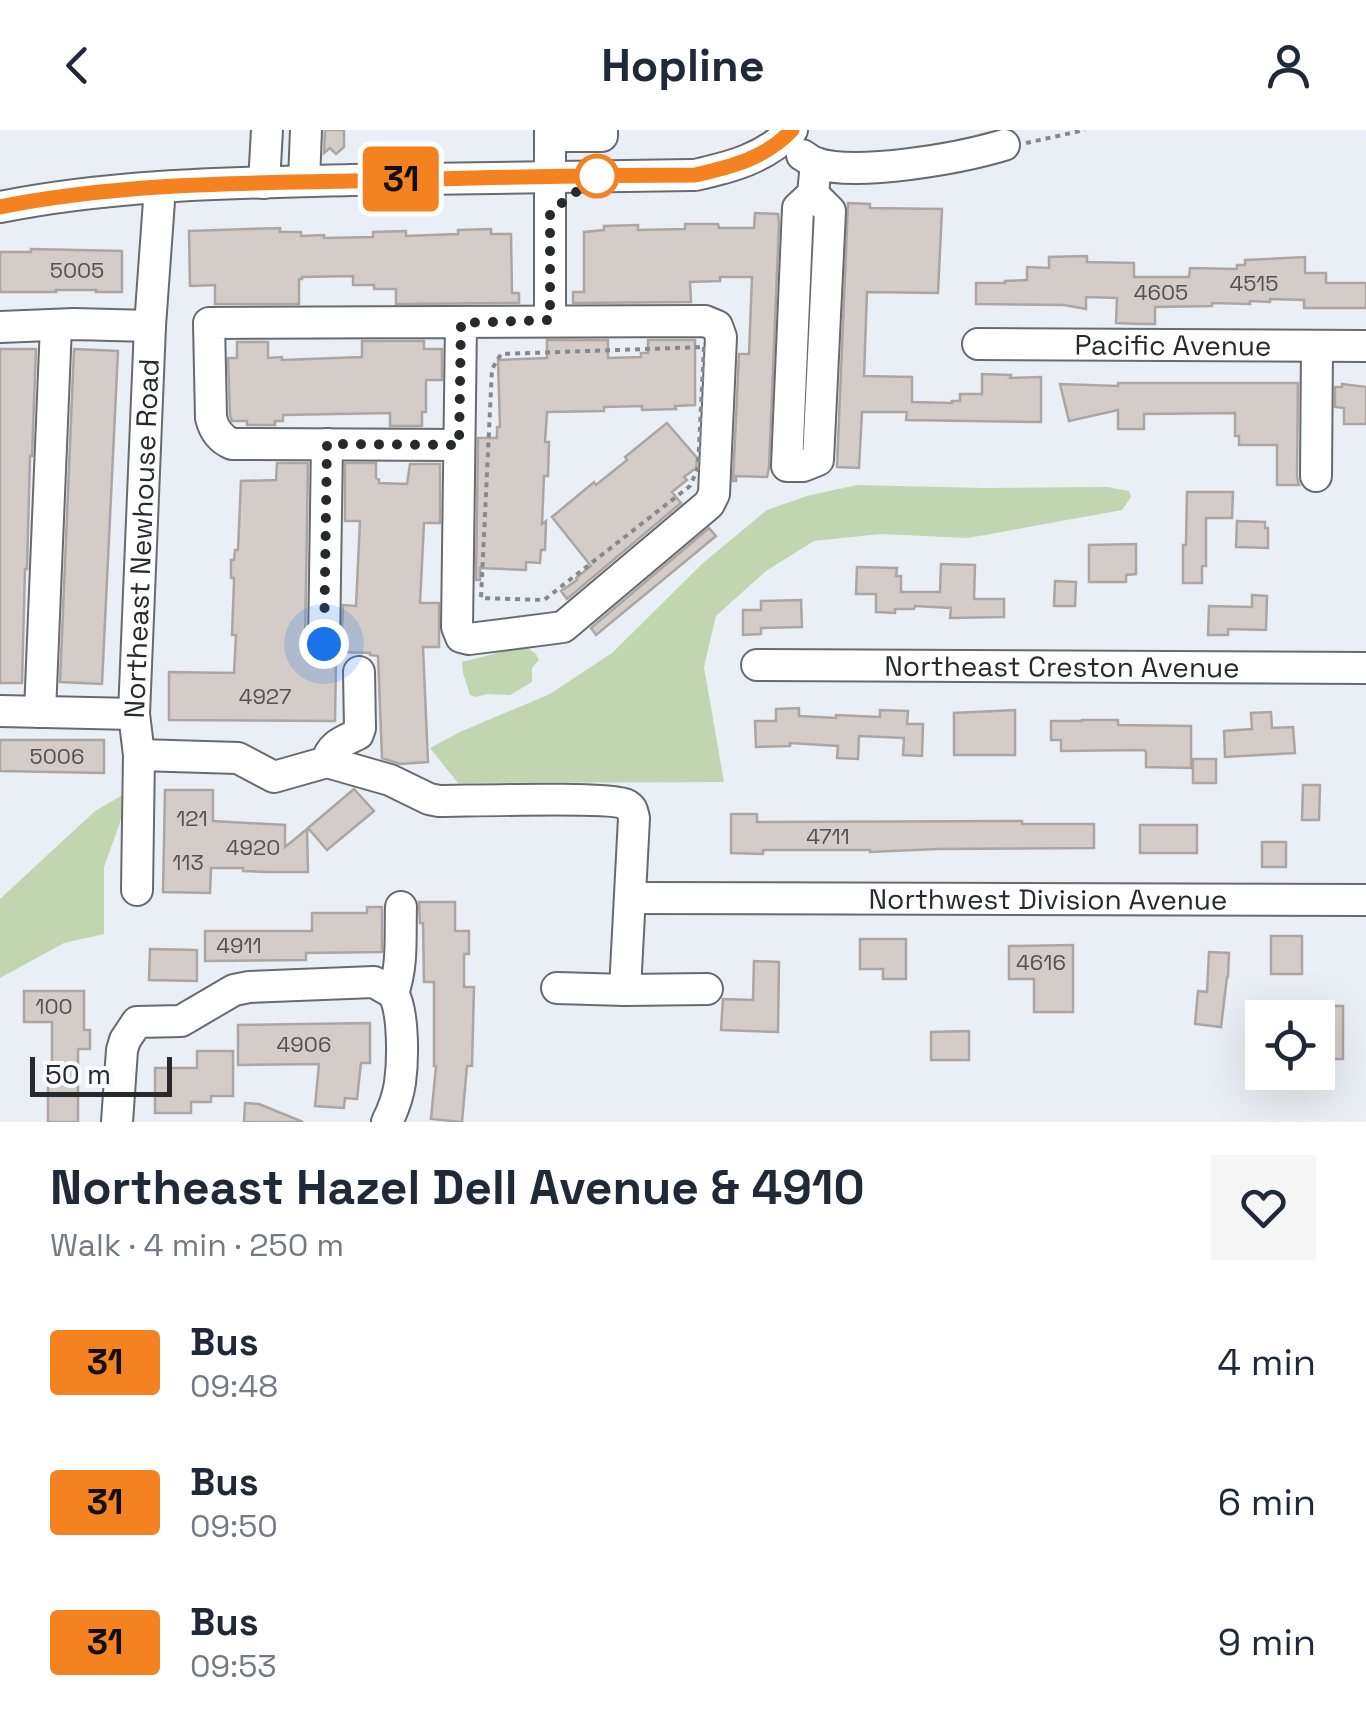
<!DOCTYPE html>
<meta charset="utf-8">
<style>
body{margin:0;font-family:"Space Grotesk",sans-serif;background:#f6f6f7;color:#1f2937;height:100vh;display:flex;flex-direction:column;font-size:38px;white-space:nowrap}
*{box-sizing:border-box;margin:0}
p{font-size:32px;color:#747a83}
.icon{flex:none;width:55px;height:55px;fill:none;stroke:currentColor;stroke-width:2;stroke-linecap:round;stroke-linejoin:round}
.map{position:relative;height:992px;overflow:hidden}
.sheet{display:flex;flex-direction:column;background:#fff;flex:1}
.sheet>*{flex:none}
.badge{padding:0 20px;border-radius:8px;font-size:35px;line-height:65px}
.buttons{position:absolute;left:1245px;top:870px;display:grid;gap:20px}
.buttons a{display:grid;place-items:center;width:90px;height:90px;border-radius:0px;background:#fff;box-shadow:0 10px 40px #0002;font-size:50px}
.scale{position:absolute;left:30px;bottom:25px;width:142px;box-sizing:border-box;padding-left:10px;border:5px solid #28292c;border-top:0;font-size:28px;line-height:35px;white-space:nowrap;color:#28292c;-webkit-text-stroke:8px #f9fbfe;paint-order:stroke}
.you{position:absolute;width:50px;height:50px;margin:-25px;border:8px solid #fff;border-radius:50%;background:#1a73e8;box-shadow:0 0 0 15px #1a73e833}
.map>.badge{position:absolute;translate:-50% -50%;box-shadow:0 0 0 5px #fff}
.round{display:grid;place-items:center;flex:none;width:105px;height:105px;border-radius:0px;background:#f6f6f7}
.summary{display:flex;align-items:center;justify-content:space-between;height:170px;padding:0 50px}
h1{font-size:48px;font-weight:700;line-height:75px}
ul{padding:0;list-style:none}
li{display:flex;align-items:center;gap:30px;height:140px;padding:0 50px}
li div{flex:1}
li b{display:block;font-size:38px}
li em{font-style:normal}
li .badge{min-width:110px;font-weight:700;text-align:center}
header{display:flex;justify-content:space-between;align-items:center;height:130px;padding:0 50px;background:#fff;font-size:45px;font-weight:700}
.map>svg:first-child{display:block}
.green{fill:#c1d6b0}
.building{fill:#d4ccc9;stroke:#aca5a2;stroke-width:2.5}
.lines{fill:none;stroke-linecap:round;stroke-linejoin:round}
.minor-casing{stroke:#676b70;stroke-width:34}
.path{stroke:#85898d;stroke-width:4;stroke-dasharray:5 5;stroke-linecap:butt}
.minor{stroke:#fff;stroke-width:30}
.line-casing{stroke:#fff;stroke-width:22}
.line{stroke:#f58220;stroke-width:15}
.walk{stroke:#28292c;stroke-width:10;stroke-dasharray:0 18}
.stop-dot{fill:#fff;stroke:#f58220;stroke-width:5}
.labels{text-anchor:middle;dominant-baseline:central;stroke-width:8;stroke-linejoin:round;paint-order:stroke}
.number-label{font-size:22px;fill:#535253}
.street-label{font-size:28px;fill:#28292c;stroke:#f9fbfe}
</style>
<header><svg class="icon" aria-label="back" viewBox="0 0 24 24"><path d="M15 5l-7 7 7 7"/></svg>Hopline<svg class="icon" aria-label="person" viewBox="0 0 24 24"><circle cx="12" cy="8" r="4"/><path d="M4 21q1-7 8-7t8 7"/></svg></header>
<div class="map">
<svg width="1366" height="992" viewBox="0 0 1366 992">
<rect width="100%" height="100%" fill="#e9eff4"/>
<!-- green -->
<path class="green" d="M857 355 983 358 1107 357 1129 361 1131 367 1122 380 968 408 881 404 814 411 766 441 716 486 704 537 724 652 458 653 430 618 462 601 550 564 612 523 703 433 767 380 807 366Z
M525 516 536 524 539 530 532 538V552L510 565 487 564 476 567 470 565 463 543 462 532Z
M126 663 123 684 104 737V804L64 813 0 848V769L95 681Z"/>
<!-- building -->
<path class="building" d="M325 0H344V17L336 24 330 18 324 23Z
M848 73 870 74V78L942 79 938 163 867 162 864 246 912 247V272L952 273V271H960V264H982V244L1011 245 1010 248 1041 247V292L906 290 907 282H862L859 338 837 337Z
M755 83 778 84 779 93 769 338 767 347 736 346V351H733L739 224H749L752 147H720V151L690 152 691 172 573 173V162H584V102L604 100V96L638 95V100L685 99V94H718L719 98H754Z
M280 98V102H301V106L324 105V108L373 107V102L406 101V106L458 104V100L491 99V104H511L512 163H519V173L396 174V159H374V155H353V146L302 147V149H299V174H215V155L190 156 189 101Z
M31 119 122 121V162H96V160H56V162H0V122H31Z
M1087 126V132L1134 133V147H1189L1190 138 1237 139V135H1245V130L1305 127V143H1326V153H1366V178H1304V170L1270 169V172L1250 171V174L1212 173V176L1155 177V194H1139L1116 193 1117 168 1086 167V179L1064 175 976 174V153H1005V151L1027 150V137L1049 138V127Z
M547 210H608V228L641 227V223H648V210H695V275L675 276 676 279 642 280V276L604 277V281L547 282 545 312H549L548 346H544L542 394 546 391 545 420H541L540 433 526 432V440L480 438V450H476L478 308H497V297H500L498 230 547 228Z
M362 211H424V219H442V250H426V282H422V296H390V283L283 285V291H275V295H247V291H232L230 285 228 228H237V212H268V228L282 227V230L362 227Z
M0 219H36L32 326H30L27 439H25L22 553H0Z
M74 219 118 221 102 554 60 552Z
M1118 253H1298L1297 346 1299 355H1277V315H1239V306H1235V283L1144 284V299H1118V280L1069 291 1060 254 1118 256Z
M1342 254 1366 257V294H1344V278L1335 277V257H1342Z
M667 293 697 328 696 338 684 347 687 350 672 362 681 373 567 469 561 461 577 450 576 448 591 436 552 387 594 352 596 355 627 330 625 327Z
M277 333H308L305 515 308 525 315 531 325 534 336 529 335 591 169 590V542L234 543 236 505H232L234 452V448H231V430H234L235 420H238L241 351 276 350Z
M345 333H376V348L379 349V353L407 354 410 334H440V393H424L420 473H439V517H423L428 632 400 634 382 628 378 526 370 525V523L341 522 343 475 356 476 360 391H345Z
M1187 362H1233L1232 388H1206V436H1202V453H1183V415H1186Z
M1237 391 1265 392V398H1268V418L1236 417Z
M709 398 716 406 596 505 591 498Z
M1136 414V444L1126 445V452H1089V415Z
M941 434 975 435 974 469H1004V487L950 488 951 478 915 476 914 479H895V483L876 482V464H856L857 437 897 438 896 446H901V462H940Z
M1055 451 1076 452 1075 476H1054Z
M1252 465 1267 466 1266 500 1228 499V505H1208L1209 476 1252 477Z
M801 470 802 497 761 498V504L743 505V480H761V471Z
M799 578V586L836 588V585L880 587V580L908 581 907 594H923L922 626 903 625 904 608 859 606 858 629 837 628 838 616 790 613V616L756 617 755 591H776V579Z
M1015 580V625H954V583Z
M1271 582 1272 598 1293 597 1295 623 1225 627 1224 601 1252 599 1251 583Z
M1082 590H1118V595L1191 596V638L1146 637V622L1144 620 1061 621V610H1051V591H1082Z
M0 610H104V643L0 641Z
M1193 629H1216V653H1193Z
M1303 655H1320L1319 690H1302Z
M354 659 374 681 327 720 308 698Z
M165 660H213V691L285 695V717L307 699 308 742H266L243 741V738H211L210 763 163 762Z
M731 684H757V692L1022 691V694H1094V718L938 719 870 722V720H763V724L731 723Z
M1140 695H1197V723H1140Z
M1262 712H1286V737H1262Z
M419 772H455V801H469V824H464V857H474L472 936H467L462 992 431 989 436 936H434V852H424L423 793H420Z
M367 777H382V822L306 823V830L205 831V801H312V783H367Z
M1271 806H1302V844H1271Z
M860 809H906V849H883V839H860Z
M1073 815V882H1034V849H1009V816Z
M150 819 197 820V851L149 850Z
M1209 822 1229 823 1228 847H1227L1221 897 1195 894 1198 861 1207 862Z
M754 831 779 832 778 902 721 900 723 869 753 870Z
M24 861H84V900H90V919H78V992H48V953H52V892H24Z
M1318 876H1343V929H1318Z
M370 893V933H361L357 969 345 968 344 978 315 976 319 934 238 935V895Z
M969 901V930H931V902Z
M197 921H233V966H211V972H191V983H155V938H197Z
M245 973 259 974 303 992H244Z"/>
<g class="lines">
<!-- minor casing -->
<g class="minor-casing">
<g id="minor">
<path d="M550 6H602V0"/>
<path d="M802 25C806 27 810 31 815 33 857 47 961 28 1004 15"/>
<path d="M304 51 306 0"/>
<path d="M264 53 267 0"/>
<path d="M813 64 830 81 818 330 803 336H787L798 78 813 64 816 33"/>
<path d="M0 77C115 54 234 53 351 50 465 48 580 46 695 45 731 37 766 28 792 0"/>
<path d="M550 191V0"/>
<path d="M0 197 74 194 150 196"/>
<path id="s1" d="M978 214 1366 216"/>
<path d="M459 315 232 314C220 309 214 300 211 288L209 193 705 191 717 196 721 207 714 364 709 374 563 497 469 509 461 507 457 497 461 193"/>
<path d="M1316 346 1317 216"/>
<path d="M324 515 327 314"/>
<path id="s2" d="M757 535 1366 538"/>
<path d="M0 581 134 584"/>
<path d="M40 582 56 195"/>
<path d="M139 625 238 628 274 647 327 632 390 650 429 669 439 671C466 671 613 666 627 675 633 679 632 681 634 688L625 860"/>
<path d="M327 632C330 615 344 611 358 604L360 598 359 542"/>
<path id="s3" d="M137 760 139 625 134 584 150 196 160 57"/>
<path id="s4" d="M630 768 1366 770"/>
<path d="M557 858 625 860 707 859"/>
<path d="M393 863C403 836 400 806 401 777"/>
<path d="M117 992 122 920 125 910 137 892 181 891 234 860 249 857 374 852 393 863"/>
<path d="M387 992C393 980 398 966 400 953 403 931 404 881 393 863"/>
</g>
</g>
<!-- path -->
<path class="path" d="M1026 13 1085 0
M704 217 698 338 690 356 544 470 481 468 492 239 501 224Z"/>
<!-- minor -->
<use href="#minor" class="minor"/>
</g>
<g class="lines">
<!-- line casing -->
<g class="line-casing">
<path id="line" d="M0 77C115 54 234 53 351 51 465 48 580 45 695 45 731 37 766 28 792 0"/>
</g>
<!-- line -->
<use href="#line" class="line"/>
<!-- walk -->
<path class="walk" d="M324 514 327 314 459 315 461 193 550 190V82L597 46"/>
</g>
<!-- markers -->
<circle class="stop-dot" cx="597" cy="46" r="20"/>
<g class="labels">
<!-- number labels -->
<g class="number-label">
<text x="77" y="140">5005</text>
<text x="1254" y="153">4515</text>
<text x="1161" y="162">4605</text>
<text x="265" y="566">4927</text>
<text x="57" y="626">5006</text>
<text x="192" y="688">121</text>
<text x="828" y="706">4711</text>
<text x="253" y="717">4920</text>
<text x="188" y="732">113</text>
<text x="239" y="815">4911</text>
<text x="1041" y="832">4616</text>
<text x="54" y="876">100</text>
<text x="304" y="914">4906</text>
</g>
<!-- street labels -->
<g class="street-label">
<text stroke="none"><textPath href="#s1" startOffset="195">Pacific Avenue</textPath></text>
<text stroke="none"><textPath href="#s3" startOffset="352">Northeast Newhouse Road</textPath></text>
<text stroke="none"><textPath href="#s2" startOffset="305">Northeast Creston Avenue</textPath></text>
<text stroke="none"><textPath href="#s4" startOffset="418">Northwest Division Avenue</textPath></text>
</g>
</g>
</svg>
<div class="buttons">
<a><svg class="icon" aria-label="locate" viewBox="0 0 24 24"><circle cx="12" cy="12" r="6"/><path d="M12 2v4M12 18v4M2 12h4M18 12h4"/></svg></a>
</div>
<div class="scale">50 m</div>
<div class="you" style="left:324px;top:514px"></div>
<b class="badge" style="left:401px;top:49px;background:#f58220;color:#111">31</b>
</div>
<section class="sheet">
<div class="summary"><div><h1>Northeast Hazel Dell Avenue &amp; 4910</h1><p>Walk · 4 min · 250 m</p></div><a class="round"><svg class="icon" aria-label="heart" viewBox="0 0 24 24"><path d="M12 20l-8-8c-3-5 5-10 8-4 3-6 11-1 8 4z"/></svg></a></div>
<ul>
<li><span class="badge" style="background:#f58220;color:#111">31</span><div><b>Bus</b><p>09:48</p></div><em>4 min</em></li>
<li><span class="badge" style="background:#f58220;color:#111">31</span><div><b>Bus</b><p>09:50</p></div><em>6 min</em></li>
<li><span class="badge" style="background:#f58220;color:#111">31</span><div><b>Bus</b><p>09:53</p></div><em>9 min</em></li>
</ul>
</section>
